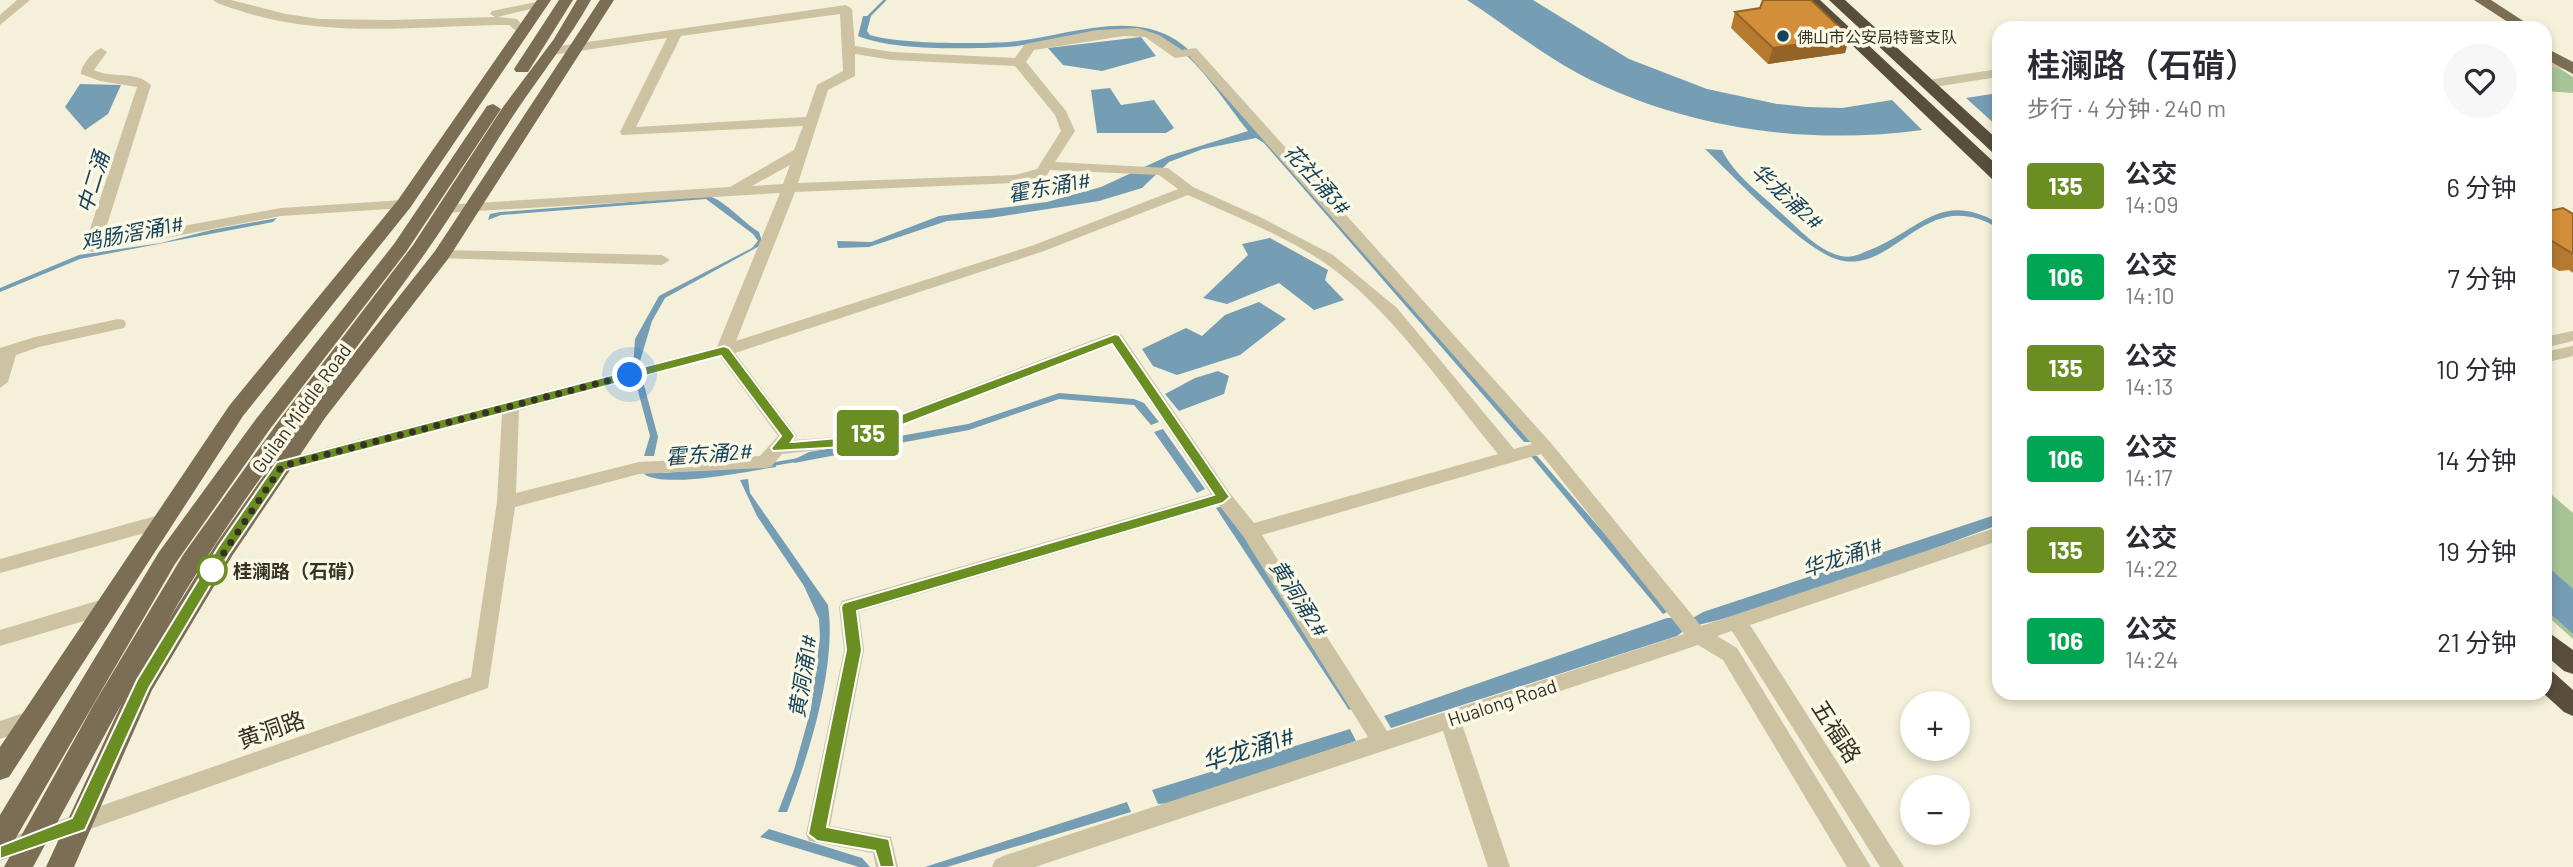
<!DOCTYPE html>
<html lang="zh">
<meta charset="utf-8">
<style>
body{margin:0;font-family:Barlow,"Noto Sans SC",sans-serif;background:#f7f7f7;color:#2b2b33;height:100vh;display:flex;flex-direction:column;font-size:26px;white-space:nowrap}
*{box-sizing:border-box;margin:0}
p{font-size:23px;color:#7c7c81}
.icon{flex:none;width:38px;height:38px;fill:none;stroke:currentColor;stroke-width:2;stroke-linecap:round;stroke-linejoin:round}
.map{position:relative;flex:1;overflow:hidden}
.side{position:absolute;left:1992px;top:21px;width:560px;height:679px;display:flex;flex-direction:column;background:#fff;border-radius:21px;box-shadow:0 4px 10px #0003}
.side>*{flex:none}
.badge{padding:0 14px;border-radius:5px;font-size:24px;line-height:46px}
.controls{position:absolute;left:1900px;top:691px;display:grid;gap:14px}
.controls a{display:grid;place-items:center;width:70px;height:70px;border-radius:50%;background:#fff;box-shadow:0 4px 10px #0003;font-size:35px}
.you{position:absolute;width:35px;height:35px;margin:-18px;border:5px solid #fff;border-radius:50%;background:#1a73e8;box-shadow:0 0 0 10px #1a73e833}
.map>.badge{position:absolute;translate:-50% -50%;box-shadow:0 0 0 4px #fff}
.round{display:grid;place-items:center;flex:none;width:74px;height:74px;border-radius:37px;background:#f7f7f7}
.summary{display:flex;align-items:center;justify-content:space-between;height:119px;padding:0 35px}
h1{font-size:33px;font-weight:600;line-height:52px}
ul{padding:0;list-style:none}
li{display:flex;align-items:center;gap:21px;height:91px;padding:0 35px}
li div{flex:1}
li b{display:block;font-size:26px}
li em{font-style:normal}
li .badge{min-width:77px;font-weight:700;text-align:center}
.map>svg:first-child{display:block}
.green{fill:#a7c497}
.water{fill:#759db4}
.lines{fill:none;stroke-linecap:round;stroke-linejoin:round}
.stream-far1{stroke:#759db4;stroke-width:2.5}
.stream{stroke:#759db4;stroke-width:3.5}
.minor{fill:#cdc3a3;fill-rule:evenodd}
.major{fill:#7b6e55;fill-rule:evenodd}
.highway{fill:#594e3c;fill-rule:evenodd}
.wall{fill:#b57a30}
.shaded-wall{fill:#936327}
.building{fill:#d28e38;stroke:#936327;stroke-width:2}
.line{fill:#6b8e23;stroke:#fff;stroke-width:2}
.walk{stroke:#373126;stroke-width:7;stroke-dasharray:0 12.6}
.poi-dot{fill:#17435d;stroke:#fbf8e5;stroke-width:2.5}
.stop-dot{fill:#fff;stroke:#6b8e23;stroke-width:3.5}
.labels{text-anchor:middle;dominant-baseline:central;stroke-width:7;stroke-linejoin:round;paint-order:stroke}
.far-poi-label{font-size:16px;fill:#373126;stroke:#fbf8e5;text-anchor:start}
.street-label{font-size:19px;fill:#373126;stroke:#fbf8e5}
.stop-label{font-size:19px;font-weight:bold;fill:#373126;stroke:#fbf8e5;text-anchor:start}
.water-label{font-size:21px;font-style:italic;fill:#17435d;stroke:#fbf8e5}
.near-street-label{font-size:23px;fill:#373126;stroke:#fbf8e5}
.near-water-label{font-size:24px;font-style:italic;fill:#17435d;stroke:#fbf8e5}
</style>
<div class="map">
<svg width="2573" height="867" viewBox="0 0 2573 867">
<rect width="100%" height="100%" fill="#f4f0d9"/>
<!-- green -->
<path class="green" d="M2545 66 2559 68 2573 77V93L2545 91Z
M2545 489 2573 513V639L2545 614Z"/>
<!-- water -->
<path class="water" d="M1467 0H1533L1629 59 1707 89 1777 104 1807 107 1842 108 1892 100 1922 130C1806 146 1682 128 1579 74 1540 53 1504 24 1467 0Z
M863 16H871L867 31 870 35C896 44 978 44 1009 42 1062 38 1126 9 1176 40 1194 51 1210 74 1226 89L1535 442H1524L1264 143 1256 138 1203 149 1169 162 1142 188 1099 201 990 218 947 221 869 247 838 248 837 241 871 242 939 216 1047 202 1101 187 1168 156 1248 131C1226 104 1203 66 1175 46 1129 14 1057 44 1007 47 967 49 894 51 858 36Z
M1141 37 1156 56 1102 71 1063 65 1048 48Z
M80 84 121 85 108 114 85 130 65 107Z
M1110 88 1121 105 1154 100 1174 128 1166 133H1097L1091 90Z
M1998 93V127L1966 98Z
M1705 149 1722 150C1735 176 1760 193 1781 213 1798 228 1818 251 1841 256 1850 258 1859 255 1867 251 1919 232 1939 189 1998 223V228C1923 183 1895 278 1836 259 1803 249 1733 176 1705 149Z
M708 196C725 200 741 221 759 232L763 244 665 298 652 321 638 368 633 370 635 339 659 296 752 248 758 241 753 234 706 199 501 215 488 220 490 214 500 212Z
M277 218 273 222 80 259 0 292V288L79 255 161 243 211 230Z
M1270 238 1328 270 1325 280 1344 300 1314 310 1279 283 1227 304 1203 298 1248 255 1242 244Z
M1259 302 1286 319 1240 355 1177 375 1153 366 1142 349 1186 328 1202 336 1225 315Z
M1218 371 1229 376 1224 394 1179 411 1165 394 1195 378Z
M641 374 658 437 654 456H644L650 436 634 376Z
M1059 393 1134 399 1144 403 1159 422 1151 425 1134 405 1059 399 969 430 794 463 793 460 809 452 968 424Z
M1163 429 1205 489 1197 493 1154 432Z
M1530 455 1537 456 1671 610 1663 614Z
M776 462V467C748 471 665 489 644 474L653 470 664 473Z
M748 479 750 493 828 605C837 666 809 754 787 812H778L794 770 811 709 820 637 819 619 804 586 757 516 740 480Z
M1225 505 1356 707 1349 710 1216 508Z
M1998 514V525C1900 561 1800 601 1698 625L1693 618 1703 612Z
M2545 564 2573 589V634L2545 609Z
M1667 618H1677L1686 629 1677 636 1391 728 1384 716Z
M1350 729 1356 741 1169 803 1158 804 1152 790Z
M1127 802 1131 812 947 867H925Z
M769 829 862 858 870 867H859L760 837Z"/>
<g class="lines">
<!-- stream-far1 -->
<path class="stream-far1" d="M867 18 885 0"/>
<!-- stream -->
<path class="stream" d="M774 464 797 460"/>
<!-- minor -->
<path class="minor" d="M17 0H30L0 25V15Z
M213 0H231L286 14 320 19 391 20 495 17 490 14 492 11 541 1 547 5 498 17 517 19 528 32 522 36 509 25H497C412 27 320 38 238 10 229 7 219 5 213 0Z
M846 5 852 9 855 46 892 52 1015 58 1025 44 1097 30 1138 28 1159 35 1182 50 1196 48 1551 443 1701 626 1998 527V541L1750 625 1904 867H1880L1732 631 1717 636 1737 648 1871 867H1847L1723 660 1698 645 1462 724 1510 867H1488L1443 731 1035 867H992L995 860 1003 856 1368 737 1243 536 1219 505 859 612 864 650 830 826 891 837 898 867H876L873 853 809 841 806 834 844 650 839 607 842 601 1211 494 1112 345 846 447 782 454 771 467 765 468 639 474 515 507 488 688 0 861V841L471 677 497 502 502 414 272 474 263 468 272 462 717 347 780 193 445 213 438 209 445 205 730 187 794 150 803 126 622 135 620 132 667 38 552 55 546 51 552 47ZM840 14 843 71 817 85 806 117 636 127 681 36ZM1124 36 1145 37 1175 58 1189 56 1532 444 1514 449 1397 308 1333 255 1262 218 1193 187 1168 168 1055 162 1075 131 1066 111 1026 62 1034 50ZM855 54 892 60 1015 66 1055 115 1061 131 1037 169 1015 175 798 183 828 90 855 76ZM790 165 783 184 752 186ZM1050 170 1159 175 1178 189 1034 245 736 341 795 192 1015 183 1047 175ZM1188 195C1232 215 1281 234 1322 261 1388 305 1447 392 1498 454L1254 523 1229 492 1121 334H1109L838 437 794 440 797 436 794 432 735 353 1044 251ZM720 357 778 436 760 456 639 462 516 493 519 410ZM1541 454 1684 634 1387 731 1262 535Z
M101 48 107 52 94 70C112 79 135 70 151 85L102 241 281 208 404 200 411 204 404 208 281 216 92 252 87 250 84 247 137 87 100 81 81 74C80 67 93 51 101 48Z
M2544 59 2573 62V70L2544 67Z
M1998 69V77L1928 88 1921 84 1928 80Z
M442 250 662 255 670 260 662 265 437 258 434 255 437 252Z
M118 319 124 320 126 324 124 328 39 347 16 355 8 382 0 388V348L35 337Z
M2573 331V341L2544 348V337Z
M2573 346V356L2544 363V352Z
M163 514 170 516 172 521 170 526 0 573V559Z
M107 598 114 600 117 606 114 612 0 646V630Z
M32 710 39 713 43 719 39 725 0 739V721Z"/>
<!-- major -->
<path class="major" d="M537 0H551L410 208 243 416 9 777 0 780V747L229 406 398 200Z
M559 0H573L528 72H516L514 69Z
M577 0H591C569 39 542 73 517 110 486 156 459 206 426 252 339 375 243 490 168 621L216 544 311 408 435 251 600 0H614L448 259 325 418 232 556 152 690 74 867H46L122 703 33 867H4L94 704 183 555 278 422 413 245 503 107 554 39Z
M2474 0H2491L2534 28H2517Z
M2544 47 2573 62V74L2544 58Z
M493 104 501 109 406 252 270 429 175 564 10 848 0 851V815L159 552 256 419 394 244 487 106Z"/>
<!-- highway -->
<path class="highway" d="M1805 0H1820L1998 166V180L1992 179Z
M1829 0H1845L1998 140V153L1992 152Z
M2544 629 2573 650V674L2564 671 2544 654Z
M2544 669 2553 672 2573 690V716L2564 712 2543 693Z"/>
</g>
<!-- wall -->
<path class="wall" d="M1735 12 1845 53 1768 64 1731 28Z
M2544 212 2573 214V273L2569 270 2559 271 2544 262Z"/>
<!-- shaded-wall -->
<path class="shaded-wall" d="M1850 37 1845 53 1768 64 1773 48Z"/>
<!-- building -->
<path class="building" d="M1763 0H1811L1850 37 1773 48 1735 12 1760 8Z
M2563 208 2573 214V254L2544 236V212Z"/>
<!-- line -->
<path class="line" d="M1115 334 1119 335 1230 497 1223 503 857 611 862 650 827 827 889 839 895 867H880L875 851 817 841 808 834 846 650 841 607 843 603 1214 495 1112 344 845 447 773 451 771 448 781 436 721 356 286 470 229 554 149 688 85 830 0 859V846L72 818 137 680 219 546 277 462 724 346 729 348 793 433 795 436 791 442 838 438Z"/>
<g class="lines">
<!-- walk -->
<path class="walk" d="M212 570 211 572 282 466 630 375"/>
</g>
<!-- markers -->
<circle class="poi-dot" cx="1783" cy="36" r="7"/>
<circle class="stop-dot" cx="212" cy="570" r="14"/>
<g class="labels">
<!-- far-poi labels -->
<g class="far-poi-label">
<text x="1797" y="36">佛山市公安局特警支队</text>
</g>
<!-- street labels -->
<g class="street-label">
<text transform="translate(301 408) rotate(-54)">Guilan Middle Road</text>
<text transform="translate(1502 702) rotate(-18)">Hualong Road</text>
</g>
<!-- stop labels -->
<g class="stop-label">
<text x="233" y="570">桂澜路（石𬒔）</text>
</g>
<!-- water labels -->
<g class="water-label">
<text transform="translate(1318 179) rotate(48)">花社涌3#</text>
<text transform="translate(92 182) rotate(-73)">中二涌</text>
<text transform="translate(1049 186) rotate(-10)">霍东涌1#</text>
<text transform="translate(1788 196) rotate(42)">华龙涌2#</text>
<text transform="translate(132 232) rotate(-11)">鸡肠滘涌1#</text>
<text transform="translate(709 453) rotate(-4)">霍东涌2#</text>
<text transform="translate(1842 556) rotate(-18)">华龙涌1#</text>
<text transform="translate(1300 598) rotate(57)">黄洞涌2#</text>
<text transform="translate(802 676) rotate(-81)">黄洞涌1#</text>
</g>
<!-- near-street labels -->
<g class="near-street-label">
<text transform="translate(271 729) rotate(-19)">黄洞路</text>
<text transform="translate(1837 731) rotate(57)">五福路</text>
</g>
<!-- near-water labels -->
<g class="near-water-label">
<text transform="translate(1248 748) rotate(-17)">华龙涌1#</text>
</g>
</g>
</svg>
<div class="controls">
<a>+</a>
<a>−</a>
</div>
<div class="you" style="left:630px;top:375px"></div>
<b class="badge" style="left:868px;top:433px;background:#6b8e23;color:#fff">135</b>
<section class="side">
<div class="summary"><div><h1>桂澜路（石𬒔）</h1><p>步行 · 4 分钟 · 240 m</p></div><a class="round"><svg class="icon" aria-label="heart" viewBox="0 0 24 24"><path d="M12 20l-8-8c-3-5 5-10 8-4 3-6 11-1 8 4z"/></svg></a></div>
<ul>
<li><span class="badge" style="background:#6b8e23;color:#fff">135</span><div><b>公交</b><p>14:09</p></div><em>6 分钟</em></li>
<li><span class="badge" style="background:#00a651;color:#fff">106</span><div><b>公交</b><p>14:10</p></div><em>7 分钟</em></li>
<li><span class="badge" style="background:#6b8e23;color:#fff">135</span><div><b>公交</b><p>14:13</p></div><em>10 分钟</em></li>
<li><span class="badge" style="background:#00a651;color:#fff">106</span><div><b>公交</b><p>14:17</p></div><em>14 分钟</em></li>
<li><span class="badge" style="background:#6b8e23;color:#fff">135</span><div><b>公交</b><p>14:22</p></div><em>19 分钟</em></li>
<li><span class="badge" style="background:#00a651;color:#fff">106</span><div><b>公交</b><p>14:24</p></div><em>21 分钟</em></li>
</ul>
</section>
</div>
